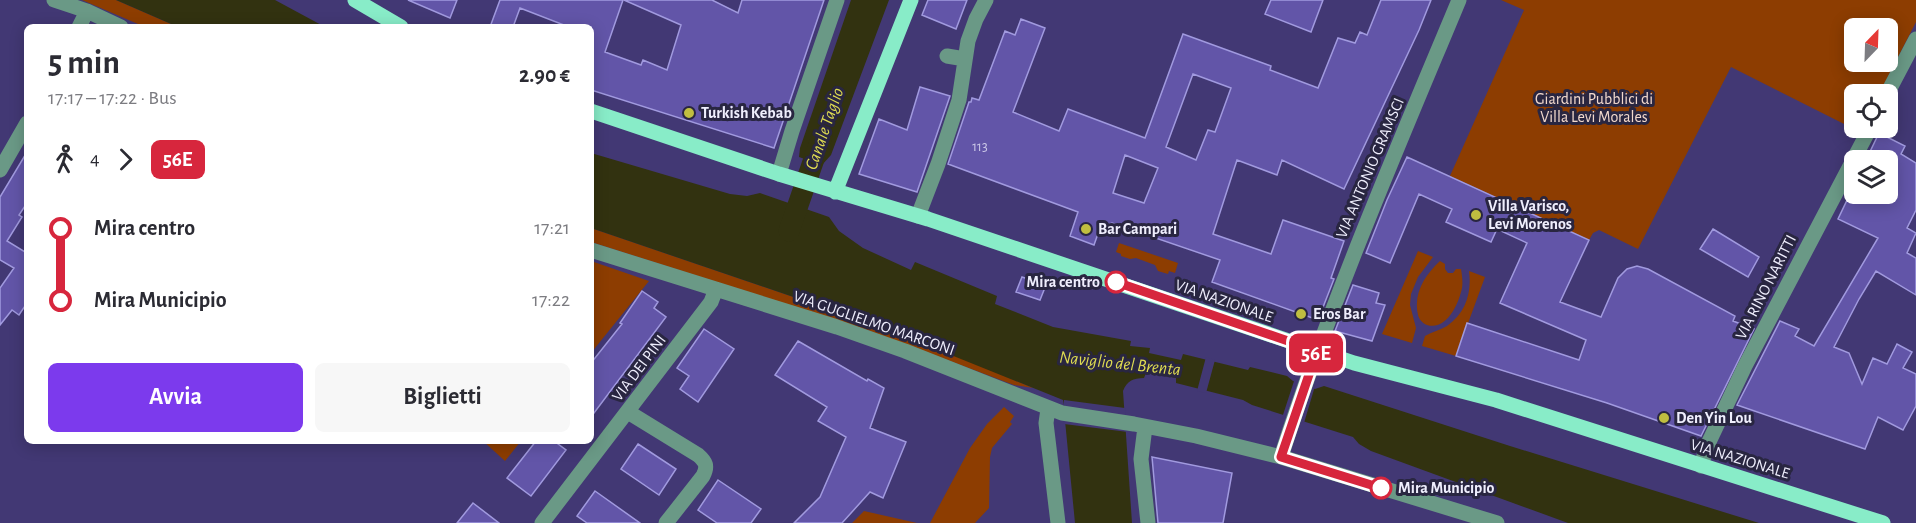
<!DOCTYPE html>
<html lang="it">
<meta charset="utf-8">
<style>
body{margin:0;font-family:"Alegreya Sans",sans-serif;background:#f7f7f7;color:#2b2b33;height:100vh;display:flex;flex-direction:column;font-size:22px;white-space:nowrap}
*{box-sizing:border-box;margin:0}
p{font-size:20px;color:#7c7c81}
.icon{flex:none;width:33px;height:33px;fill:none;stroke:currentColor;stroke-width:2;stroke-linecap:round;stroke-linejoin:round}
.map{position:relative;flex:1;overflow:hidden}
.details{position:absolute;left:24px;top:24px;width:570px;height:420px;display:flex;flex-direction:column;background:#fff;border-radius:9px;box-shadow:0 3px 15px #0003}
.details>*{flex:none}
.badge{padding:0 12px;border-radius:9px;font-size:21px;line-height:39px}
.needle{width:39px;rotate:23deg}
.fabs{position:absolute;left:1844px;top:18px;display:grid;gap:12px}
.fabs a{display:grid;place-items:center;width:54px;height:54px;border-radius:9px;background:#fff;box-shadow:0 3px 15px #0003;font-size:30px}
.map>.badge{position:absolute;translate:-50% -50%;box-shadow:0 0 0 3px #fff}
.legs{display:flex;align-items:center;gap:9px;height:66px;padding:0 24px;font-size:20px}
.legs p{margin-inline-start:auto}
.overview{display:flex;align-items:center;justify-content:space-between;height:102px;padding:0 24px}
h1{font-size:33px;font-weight:700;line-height:45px}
.primary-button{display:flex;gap:12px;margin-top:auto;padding:12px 24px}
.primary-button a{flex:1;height:69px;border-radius:9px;background:#7c3aed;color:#fff;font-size:24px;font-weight:700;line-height:69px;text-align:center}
.primary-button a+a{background:#f7f7f7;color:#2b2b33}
ul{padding:0 24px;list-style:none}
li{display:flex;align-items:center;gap:21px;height:72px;font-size:22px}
li i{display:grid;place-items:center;width:9px;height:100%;margin:0 8px;background:currentColor}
li i::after{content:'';width:15px;height:15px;margin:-8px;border:4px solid;border-radius:50%;background:#fff}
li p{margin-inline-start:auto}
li:first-child i{background:linear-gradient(#0000 50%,currentColor 0)}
li:last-child i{background:linear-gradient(currentColor 50%,#0000 0)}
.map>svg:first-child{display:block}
.green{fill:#8d3d01;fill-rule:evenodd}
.water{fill:#323210}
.pier{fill:#423874}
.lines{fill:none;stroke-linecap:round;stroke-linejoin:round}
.canal{stroke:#323210;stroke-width:21}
.building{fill:#6255a8;stroke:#a19adf;stroke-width:1.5;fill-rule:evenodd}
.minor{stroke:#6a9986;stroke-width:15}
.major{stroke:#88ecc8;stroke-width:15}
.line-1-casing{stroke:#fff;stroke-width:14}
.line-1{stroke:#d7263d;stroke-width:9}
.poi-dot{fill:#c0be40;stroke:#292641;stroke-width:2}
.stop-1-dot{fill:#fff;stroke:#d7263d;stroke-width:3}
.labels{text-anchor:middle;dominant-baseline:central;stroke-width:6;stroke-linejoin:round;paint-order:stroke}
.number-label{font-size:14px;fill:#ccc8e8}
.park-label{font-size:16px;fill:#f2d9cd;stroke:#292641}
.poi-label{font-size:16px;font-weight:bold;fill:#efeefd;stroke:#292641;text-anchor:start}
.street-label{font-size:16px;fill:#efeefd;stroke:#292641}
.stop-label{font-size:16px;font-weight:bold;fill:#efeefd;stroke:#292641;text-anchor:end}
.water-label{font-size:18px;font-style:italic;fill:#dfdc51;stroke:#292641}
</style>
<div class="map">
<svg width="1916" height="523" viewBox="0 0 1916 523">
<rect width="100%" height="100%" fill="#423874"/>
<!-- green -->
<path class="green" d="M82 0H116L178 27H145Z
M1501 0H1916V22L1879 94H1854V128H1862L1860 132 1731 67 1638 249 1599 230 1593 233 1589 240 1450 176 1524 10ZM1854 28H1887V62H1854Z
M591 228 884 328 974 363 1033 388 1014 385 870 331 591 242Z
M1119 243 1178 263 1175 273 1169 271 1168 274 1158 271 1155 265 1136 258 1130 259 1121 256V254L1116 252Z
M1418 251 1433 257 1418 277 1411 294 1410 305 1416 328 1412 343 1382 334Z
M591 261 649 281 591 353Z
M1440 261 1445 264V269L1448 273H1453L1456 269H1461C1462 275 1463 282 1462 288 1459 303 1447 331 1427 325 1422 323 1419 319 1418 315 1413 293 1425 275 1440 261Z
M1469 271 1485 277 1456 356 1422 346 1425 336C1432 332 1440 330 1447 326 1466 313 1472 292 1469 271Z
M1004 407 1014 416 1010 422 1012 424 992 448 990 457 989 508 975 523H930L970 448 987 424Z
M483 441H521L505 461Z
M864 511 917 523H852Z"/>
<!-- water -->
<path class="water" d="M116 0H275L325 27H178Z
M851 0H889L831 155 822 165 799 157 800 148Z
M591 153 730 194 747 196 760 193 829 217 839 231 863 248 911 270 915 262 997 296 995 304 1053 327 1131 341 1130 346 1150 348 1149 353 1181 360 1183 354 1248 370 1250 367 1287 376 1293 381 1315 389 1324 386 1510 446 1759 523H1568L1371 451 1359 444 1353 437 1252 405 1243 400 1176 383V378L1146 373 1144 378C1133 378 1127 381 1123 391L1132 523H1075L1063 400 884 328 591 228Z"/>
<!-- pier -->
<path class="pier" d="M1206 357 1215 360 1206 393 1197 391Z
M1295 378 1315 386 1304 423 1282 418Z
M1064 400 1125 408 1128 432 1064 424 1062 412Z"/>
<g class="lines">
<!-- canal -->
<path class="canal" d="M789 231 822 136"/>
</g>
<!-- building -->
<path class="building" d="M408 0H457L450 18Z
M500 0H623L605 52 641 65 643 60 667 70 681 25 624 0H712L738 13 742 0H824L774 148 591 90V27H569L520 8 513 27H490Z
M928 0H967L956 29 922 15Z
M1271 0H1323L1311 32 1265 14Z
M1381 0H1431L1419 30 1344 189 1282 160 1277 175 1237 160 1213 234 1271 254 1283 220 1344 241 1331 278 1334 279 1318 320 1212 282 1220 260 1112 223 1100 228 1094 245 1070 236 1078 212 948 164 969 102H971L972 98 979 100 1005 31 1015 35 1021 19 1045 28 1013 112 1059 131 1068 109 1145 138 1183 34 1271 66 1270 70 1318 88 1338 38 1355 43 1360 32 1367 35ZM1193 74 1231 88 1215 132 1208 130 1196 160 1166 147ZM1125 155 1158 168 1144 203 1113 193Z
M920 87 950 96 917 192 859 174 879 119 907 130Z
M1879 133 1905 146 1901 154 1916 163V210L1907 228 1916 233 1907 253 1916 258V295L1876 271 1859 299 1834 347 1849 353 1862 384 1873 358 1887 364 1897 344 1912 352 1903 368 1916 374V406L1903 430 1878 417 1865 449 1737 405 1780 321 1799 329 1795 336 1814 346 1878 238 1838 219 1850 194H1887V160H1866Z
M27 152V203L19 215 22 217 7 241 25 252 27 249V303L19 315 12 310 0 325V288L14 268 0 260V197Z
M1407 157 1589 240 1560 302 1601 317 1618 278 1627 269 1637 266 1648 269 1735 316 1733 321 1754 329 1701 436 1607 403 1456 356 1467 323 1579 360 1586 340 1500 303 1527 243 1497 229 1491 242 1446 222 1452 209 1419 194 1390 263 1366 253 1387 200Z
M1713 229 1759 257 1748 277 1700 249Z
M1022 277 1046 285 1040 300 1016 292Z
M1353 285 1379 293 1376 303 1385 305 1372 341 1335 331Z
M642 291 658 302 654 308 666 317 591 417V363L622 324 620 323Z
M704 329 734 349 698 402 680 389 689 376 677 368Z
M798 341 867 381 868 379 884 388 870 428 906 442 883 498 870 492 842 523H794L820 497 846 437 818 421 827 407 775 375Z
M536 441H554L566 450 531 496 507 478Z
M638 444 676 469 659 495 621 469Z
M1152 457 1232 473 1223 523H1158Z
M718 480 761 509 751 523H717L698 510Z
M595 491 640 523H587L577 516Z
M473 503 499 523H457Z"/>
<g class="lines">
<!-- minor -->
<path class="minor" d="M54 0 87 11 121 27
M79 27 87 11
M947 56 965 59
M1887 94 1916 39
M0 170 27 123
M779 174 792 131 837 0
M918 216 938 164 959 100 968 41 976 19 986 0
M591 250 837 327 905 351 1062 413 1134 424 1196 436 1281 457 1497 523
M1048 409 1046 423 1058 523
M628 412 698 455C706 462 708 466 703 476L666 523
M1145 427 1141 459 1148 523
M1281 457C1331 301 1396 151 1459 0
M1701 466 1707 446 1745 366 1870 128
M542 523 711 302 716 289"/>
<!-- major -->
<path class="major" d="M355 0 401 27
M591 111 779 174 928 219 1354 363 1496 400 1883 523
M835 192 911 0"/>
</g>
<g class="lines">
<!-- line-1 casing -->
<g class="line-1-casing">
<path id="line-1" d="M1116 282 1317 351 1281 457 1381 488"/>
</g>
<!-- line-1 -->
<use href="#line-1" class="line-1"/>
</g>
<!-- markers -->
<g class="poi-dot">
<circle cx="689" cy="113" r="6"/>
<circle cx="1476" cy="215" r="6"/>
<circle cx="1086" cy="229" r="6"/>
<circle cx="1301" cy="314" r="6"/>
<circle cx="1664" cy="418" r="6"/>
</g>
<g class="stop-1-dot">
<circle cx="1116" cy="282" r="10"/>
<circle cx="1381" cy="488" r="10"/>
</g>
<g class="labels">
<!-- number labels -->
<g class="number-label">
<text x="980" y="147">113</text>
</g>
<!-- park labels -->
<g class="park-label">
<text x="1594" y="99">Giardini Pubblici di<tspan x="1594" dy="18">Villa Levi Morales</tspan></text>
</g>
<!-- poi labels -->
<g class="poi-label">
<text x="701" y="113">Turkish Kebab</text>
<text x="1488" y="206">Villa Varisco,<tspan x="1488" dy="18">Levi Morenos</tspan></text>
<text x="1098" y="229">Bar Campari</text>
<text x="1313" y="314">Eros Bar</text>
<text x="1676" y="418">Den Yin Lou</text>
</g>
<!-- street labels -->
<g class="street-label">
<text transform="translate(1370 168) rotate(-67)">VIA ANTONIO GRAMSCI</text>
<text transform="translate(1766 287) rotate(-63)">VIA RINO NARITTI</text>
<text transform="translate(1224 301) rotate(19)">VIA NAZIONALE</text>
<text transform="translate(874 323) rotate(19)">VIA GUGLIELMO MARCONI</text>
<text transform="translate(639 368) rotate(-53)">VIA DEI PINI</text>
<text transform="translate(1740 459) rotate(17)">VIA NAZIONALE</text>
</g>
<!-- stop labels -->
<g class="stop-label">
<text x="1100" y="282">Mira centro</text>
<text x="1398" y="488" text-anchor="start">Mira Municipio</text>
</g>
<!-- water labels -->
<g class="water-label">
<text transform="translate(825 129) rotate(-71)">Canale Taglio</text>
<text transform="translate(1120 364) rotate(6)">Naviglio del Brenta</text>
</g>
</g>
</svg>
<div class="fabs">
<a><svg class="needle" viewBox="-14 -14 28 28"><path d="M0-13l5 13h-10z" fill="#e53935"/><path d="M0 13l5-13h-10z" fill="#7c7c81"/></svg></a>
<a><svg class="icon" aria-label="locate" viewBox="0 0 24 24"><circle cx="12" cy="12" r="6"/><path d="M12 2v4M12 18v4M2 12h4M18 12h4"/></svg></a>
<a><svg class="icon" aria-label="layers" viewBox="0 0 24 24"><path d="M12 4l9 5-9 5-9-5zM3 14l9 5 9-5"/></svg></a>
</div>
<b class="badge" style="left:1316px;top:353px;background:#d7263d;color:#fff">56E</b>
<section class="details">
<div class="overview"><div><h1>5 min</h1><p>17:17 – 17:22 · Bus</p></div><b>2.90 €</b></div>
<div class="legs"><svg class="icon" aria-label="walk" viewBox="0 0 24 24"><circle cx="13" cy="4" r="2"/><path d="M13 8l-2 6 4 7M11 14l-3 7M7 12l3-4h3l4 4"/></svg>4<svg class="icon" aria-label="forward" viewBox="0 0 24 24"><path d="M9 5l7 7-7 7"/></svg><b class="badge" style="background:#d7263d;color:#fff">56E</b></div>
<ul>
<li><i style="color:#d7263d"></i><b>Mira centro</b><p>17:21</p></li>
<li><i style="color:#d7263d"></i><b>Mira Municipio</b><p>17:22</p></li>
</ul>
<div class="primary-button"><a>Avvia</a><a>Biglietti</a></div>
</section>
</div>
